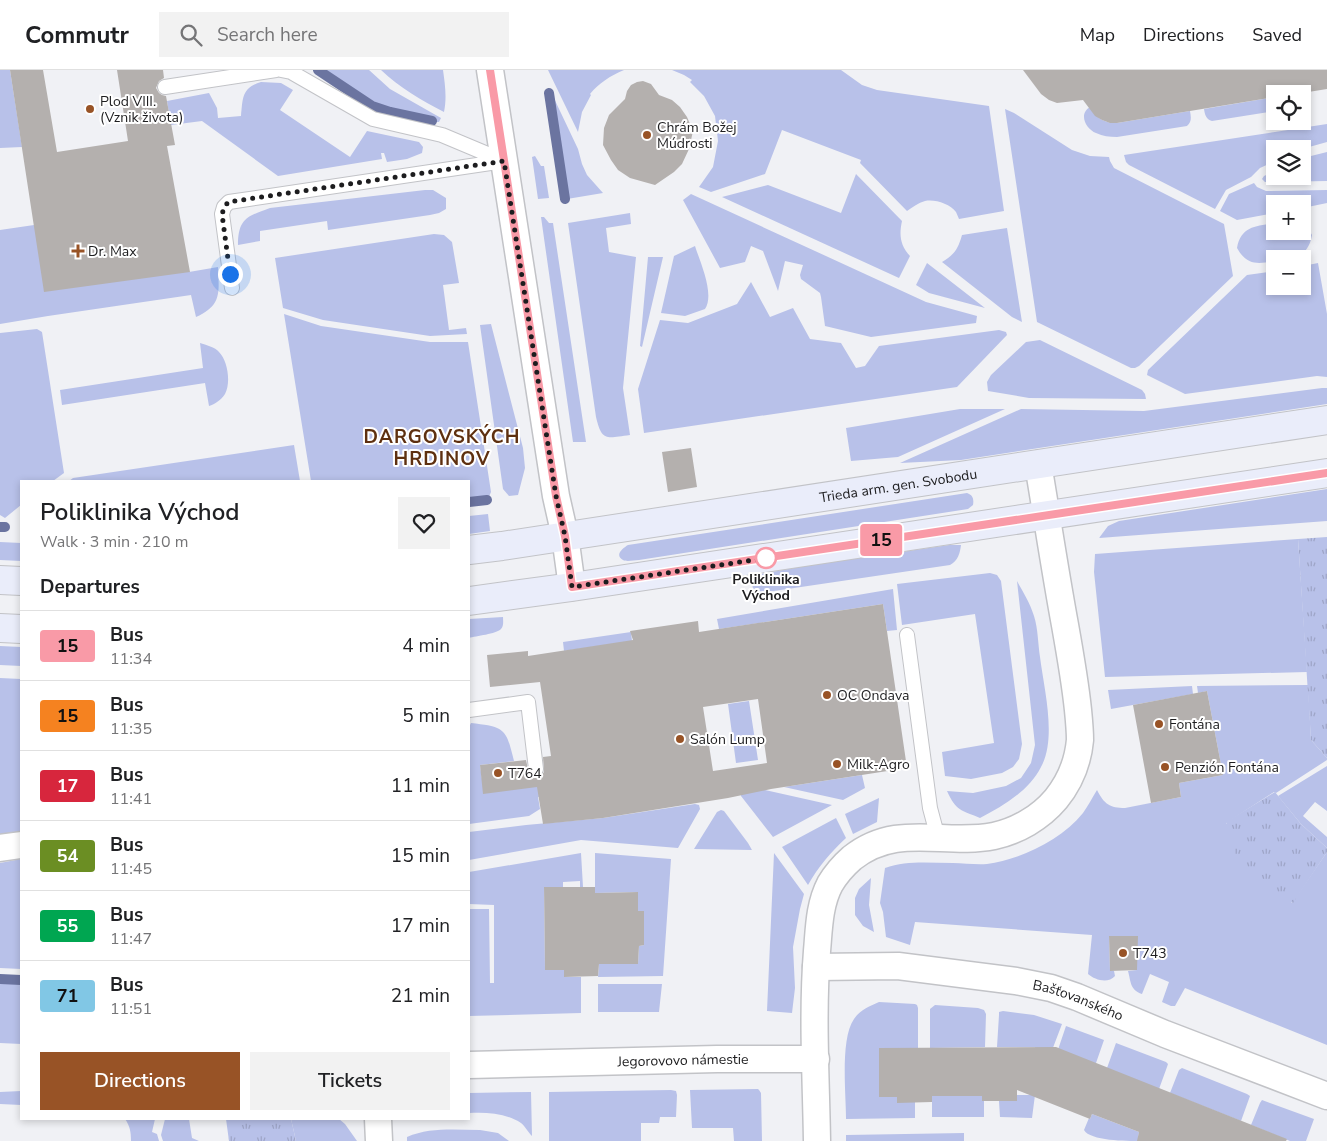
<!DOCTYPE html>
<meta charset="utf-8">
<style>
body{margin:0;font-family:"Nunito Sans",sans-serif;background:#f2f2f2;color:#202124;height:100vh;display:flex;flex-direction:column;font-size:19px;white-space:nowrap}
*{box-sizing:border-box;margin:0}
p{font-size:16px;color:#757577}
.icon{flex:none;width:28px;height:28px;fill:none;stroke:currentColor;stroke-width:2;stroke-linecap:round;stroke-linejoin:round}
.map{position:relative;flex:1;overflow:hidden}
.details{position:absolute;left:20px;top:410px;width:450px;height:640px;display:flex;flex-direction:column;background:#fff;border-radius:0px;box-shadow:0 2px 8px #0003}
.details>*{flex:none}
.badge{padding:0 10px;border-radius:4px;font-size:18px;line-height:32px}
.tools{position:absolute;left:1266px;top:15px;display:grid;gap:10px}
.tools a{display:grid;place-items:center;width:45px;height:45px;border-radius:0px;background:#fff;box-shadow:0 2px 8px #0003;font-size:25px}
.you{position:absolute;width:25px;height:25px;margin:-12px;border:4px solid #fff;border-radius:50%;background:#1a73e8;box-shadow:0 0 0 8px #1a73e833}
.map>.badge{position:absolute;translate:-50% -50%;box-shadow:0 0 0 2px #fff}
h2{padding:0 20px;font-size:19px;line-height:45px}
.round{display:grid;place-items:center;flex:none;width:52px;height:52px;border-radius:0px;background:#f2f2f2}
.headline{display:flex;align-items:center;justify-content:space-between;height:85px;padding:0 20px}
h1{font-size:24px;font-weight:600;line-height:38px}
.cta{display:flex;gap:10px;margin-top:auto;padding:10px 20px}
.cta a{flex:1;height:58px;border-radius:0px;background:#985326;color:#fff;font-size:20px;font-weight:600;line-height:58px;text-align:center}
.cta a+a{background:#f2f2f2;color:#202124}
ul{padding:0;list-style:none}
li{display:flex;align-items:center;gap:15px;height:70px;padding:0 20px;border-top:1px solid #e0e0e0}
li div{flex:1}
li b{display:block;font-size:19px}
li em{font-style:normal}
li .badge{min-width:55px;font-weight:700;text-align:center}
header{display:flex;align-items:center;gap:30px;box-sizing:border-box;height:70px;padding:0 25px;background:#fff;border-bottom:1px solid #e0e0e0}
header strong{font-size:24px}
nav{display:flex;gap:28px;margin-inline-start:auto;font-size:18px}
.search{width:350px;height:45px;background:#f2f2f2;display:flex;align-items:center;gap:12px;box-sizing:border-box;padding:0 18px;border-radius:0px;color:#757577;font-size:19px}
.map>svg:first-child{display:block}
.grass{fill:#b8c1e9}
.park{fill:url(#park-tufts)}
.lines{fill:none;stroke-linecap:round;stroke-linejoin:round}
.stream{stroke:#6b74a0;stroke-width:10}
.building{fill:#b4b0ae;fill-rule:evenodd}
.lane-casing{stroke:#c2c3c7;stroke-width:16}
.street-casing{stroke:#c2c3c7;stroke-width:29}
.secondary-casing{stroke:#c2c3c7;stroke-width:30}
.lane{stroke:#fff;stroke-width:14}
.street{stroke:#fff;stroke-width:26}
.secondary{stroke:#eaedfa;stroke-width:28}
.line-casing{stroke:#fff;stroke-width:11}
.line{stroke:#f99aa7;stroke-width:8}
.walk{stroke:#1d1d1f;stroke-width:5;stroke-dasharray:0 9}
.poi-dot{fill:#985326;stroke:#fff;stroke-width:2}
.stop-dot{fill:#fff;stroke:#f99aa7;stroke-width:2.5}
.labels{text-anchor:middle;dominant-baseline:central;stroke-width:4;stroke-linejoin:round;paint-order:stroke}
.poi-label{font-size:14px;fill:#1d1d1f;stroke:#fff;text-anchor:start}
.street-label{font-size:14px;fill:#1d1d1f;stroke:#fff}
.stop-label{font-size:14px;font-weight:bold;fill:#1d1d1f;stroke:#fff}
.district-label{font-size:19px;font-weight:bold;letter-spacing:1px;fill:#5e3010;stroke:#fff}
</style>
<header>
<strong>Commutr</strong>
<div class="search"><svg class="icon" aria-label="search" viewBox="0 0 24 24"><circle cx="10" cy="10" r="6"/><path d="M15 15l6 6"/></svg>Search here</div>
<nav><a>Map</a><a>Directions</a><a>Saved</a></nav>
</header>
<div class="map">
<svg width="1327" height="1071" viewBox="0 0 1327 1071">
<defs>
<pattern id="park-tufts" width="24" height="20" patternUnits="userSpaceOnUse" patternTransform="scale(1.25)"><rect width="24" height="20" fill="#b8c1e9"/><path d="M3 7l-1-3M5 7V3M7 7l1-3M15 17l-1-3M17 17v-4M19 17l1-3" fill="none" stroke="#9ea5c7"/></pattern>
</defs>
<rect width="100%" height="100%" fill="#f0f1f5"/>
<!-- grass -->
<path class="grass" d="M0 0H10L22 77 0 78Z
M323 0H369L390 19 441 48 439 52H433V49L381 37Z
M381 0H443C445 14 447 28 444 42 421 30 400 18 381 0Z
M548 0H624C610 6 599 13 590 24L591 25 582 42 578 62Z
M672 0H841L862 15 877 20 989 36 1004 141 959 149C958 147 957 144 956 142 950 134 935 129 925 131 918 133 913 137 907 141L860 93 861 90 782 60 765 104 711 122 699 117 713 97 718 71 715 46 704 26 690 12 692 10 684 5Z
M261 12 281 13 293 20 280 40 350 87 367 61 419 72 423 77 422 83 407 89 387 92 384 83H381L382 89 278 106 202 51 171 55 167 31 209 23 217 38 218 48 241 46C243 29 241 18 261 12Z
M551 22 578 79 582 94 587 105 603 123 567 129Z
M1275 27V41L1212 51C1206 49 1205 45 1204 39Z
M1090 37C1097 49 1104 53 1117 53L1190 41C1191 47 1192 52 1187 56L1117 67C1109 67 1103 66 1096 63 1086 59 1078 44 1090 37Z
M1005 39 1014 43 1072 80 1090 86 1109 87 1110 91 1114 98 1224 154 1233 206 1139 296 1135 298H1131L1037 252Z
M1327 54V72L1302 79H1275V91L1260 98 1251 107 1226 120 1215 139 1129 95 1126 92 1124 85Z
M1327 82V111L1265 112 1262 109 1264 106 1275 101V106H1302L1303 88Z
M535 86 541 96H544L549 128 538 129 532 87Z
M856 104 902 151C899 165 900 175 910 186L899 208 722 127 768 115 841 143Z
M1254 113 1257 117 1266 121 1327 120V133L1303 138 1302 134H1275V143L1237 150 1220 141 1229 124Z
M425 120H433L446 128V139L439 143 430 145 328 160 327 151 260 161V171L238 175C238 148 248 146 270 138Z
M691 124 926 232 977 246 976 253 871 267 825 256 821 227 820 223 801 209 800 205 803 195 785 191 778 221 763 181 751 176 745 192 720 198 683 130Z
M630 143 631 154 606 158 609 182 636 187 623 318 630 365C606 368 602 372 596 347L568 153Z
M541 147H544L549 153H553L586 372H573Z
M1275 153V161H1302L1303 153 1308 158 1312 165C1308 187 1295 189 1275 189V191C1258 194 1247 196 1237 178 1241 156 1256 156 1275 153Z
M34 155 189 202 218 197C219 223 222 235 196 247L191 225 48 246 0 254V160Z
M1007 158 1022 252 1012 247 942 192C955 184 958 179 962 165Z
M434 164 444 165 452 172 459 213 443 215 449 260 466 258 467 264 430 266 323 250 283 238 275 188Z
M695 176C700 192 715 224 705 239L685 246 661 243 674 186Z
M648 187H663L642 277 640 276Z
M927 193 985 238 929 223 916 215Z
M1318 193 1327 244V307L1317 306 1185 324 1147 305 1148 300 1247 205 1275 201V216H1302L1303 196Z
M751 212 770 247 793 238 810 269 841 273 856 298 865 296 879 276 999 260 1006 262 1007 265 957 317 644 363 638 319 660 250 688 253 737 234Z
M284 244 321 256 430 272H468L491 422 488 429 469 430V411H311Z
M491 254 523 378 525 398 518 425 509 426 503 419 480 255Z
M37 259 42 262 64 403 53 411H21V435L5 448 0 445V263Z
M1040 270 1142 320 1145 324 1146 329 1029 328 988 321 987 312 991 305 1026 272Z
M200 273C206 275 215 277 219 282 228 291 231 313 225 324 221 330 215 334 209 336L205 313 62 335 60 320 203 298Z
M1322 318H1327V334L961 390 900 393 1021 339 1144 341Z
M960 339H1005L898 387 851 391 846 358Z
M294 375 300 411H69L73 408Z
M1327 419V451L1099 468 1108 456 1119 451Z
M967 423C973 425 974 429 973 435L968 439 639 490C634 490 627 492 623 490 614 485 623 478 628 475Z
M488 444 490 461 469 464V446Z
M1298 469 1307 602 1105 607 1094 502 1095 484Z
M0 472 21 473V491L0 490Z
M949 475H961C960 483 958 491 950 495L754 524 751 508 761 504 805 496Z
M990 503 997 505 1001 511 1022 674 1019 689 1013 697 1002 703 971 709 945 706 942 682 994 673 975 544 902 555 897 514Z
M1017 511C1023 522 1030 533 1034 546 1038 558 1038 574 1040 587 1044 619 1057 668 1041 697 1029 721 1003 736 980 748 961 740 956 741 947 721L973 723 1006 716 1021 708 1031 693 1035 675Z
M893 519 897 560 887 561 883 534 719 559 717 549Z
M503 547C503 551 504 556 501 559 496 564 476 566 469 568V549Z
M631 562 632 571 564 581 563 572Z
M0 576 21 577V596L0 595Z
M0 608 21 609V762L0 765Z
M1308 615 1311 670 1327 688V690L1276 723 1274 722 1226 753 1292 833 1327 782V975L1185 918 1175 936H1171L1162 932 1169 912 1150 904 1142 924C1130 920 1131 912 1128 901L1137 900V866H1109L1110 900 1114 901 1115 906C1108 914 1095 910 1088 904L1092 865 915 852 910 875 886 867 883 842 880 833 885 798C907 790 930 793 953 793 964 793 976 795 987 794 1022 789 1061 770 1083 743 1088 736 1092 728 1097 720 1104 734 1110 738 1125 738L1181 727 1179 713 1223 705 1207 621 1198 623 1197 616Z
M1192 616 1193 624 1111 639 1108 620Z
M749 631 758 690 736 693 728 634Z
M471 653C505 657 506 658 514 691L480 695 484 723 554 707 557 725 538 727 540 739 529 746 469 754V657Z
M1327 696V741L1315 732 1303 746 1327 767V778L1301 754 1278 726Z
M862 705 865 718 843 730 784 717Z
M740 718 765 720 832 735 773 767 741 726Z
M879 728 877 752 853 764 845 744Z
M695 734 699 735 700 739 678 778 581 770 469 790V762L526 755 603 748Z
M721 740 724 741 748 773 752 780 694 779 717 742Z
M836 748 846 768C831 782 818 797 808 815L782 777Z
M581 783 583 817H580V811L563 812V817H544L545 900H564V907H581V943L469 946V839H489L490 913H494V835L469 834V802Z
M595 783 671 789 663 906 598 907 599 894H638L639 876 644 875V841H638V822L595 823Z
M774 783 804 824 800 839 793 877 795 918 792 943 767 941Z
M21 789V899L0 898V793Z
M871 808 869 835 874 862 863 856 855 845V828L859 819Z
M0 911 21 912V974L0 973Z
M598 914H662L659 942H598Z
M879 932 915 934 917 935 918 938V978L879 979V1027H897V1032H915V1048L846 1049C846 1024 840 969 854 949 860 940 870 936 879 932Z
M935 935 978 938 984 940 986 944 985 977 930 978V939Z
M1003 941 1034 945 1062 954 1035 1025 1032 1048 1000 1047 999 1031H1017V1025H1035V977H997L999 945V942Z
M1066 956 1104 970 1096 993 1043 1024Z
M1116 973 1166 992 1168 994 1167 997 1159 1019 1107 998Z
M1182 998 1247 1024 1250 1026 1241 1051 1170 1023 1179 1000Z
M758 1019 759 1020 761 1023 762 1071H734L733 1058H692L690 1020Z
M671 1020 676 1021 677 1025 676 1047H660L659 1053H641V1071H549V1022Z
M21 1021V1035L0 1034V1022Z
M531 1022 532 1066C528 1062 525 1056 521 1053 506 1043 486 1042 469 1043V1023Z
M932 1026H982V1031H984V1047H932Z
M1262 1030 1314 1049 1306 1071H1290L1251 1055 1260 1033Z
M1092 1044 1139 1062 1138 1068 1141 1069 1140 1071C1127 1071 1090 1071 1084 1060L1089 1048 1090 1049Z
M125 1049H155L152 1062 157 1064 159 1071H131C131 1062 130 1056 125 1049Z
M165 1049H189L192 1068 199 1071H163L161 1065Z
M291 1049H339L345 1054 357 1071H296Z
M480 1060 498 1063 509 1071H407V1067C430 1057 456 1060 480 1060Z
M964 1063V1071H846V1065Z"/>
<!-- park -->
<path class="park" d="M1327 467V688L1311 670 1298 469Z
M1275 722 1301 754 1327 778V782L1293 833 1256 817 1237 791 1226 752Z
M226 1049H291L296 1071H229Z"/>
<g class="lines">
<!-- stream -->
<path class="stream" d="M318 0 372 36 390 42 432 51
M549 23 565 129
M469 432 487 430
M0 457H5
M0 909 21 910"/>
</g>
<!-- building -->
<path class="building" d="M10 0H43L57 82 128 71 117 0H163L164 8 159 11 156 18 159 23 162 25 166 26 175 75 167 76 190 202 44 222Z
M1023 0H1327V19L1296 24H1275V27L1117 53H1110L1102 50 1095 46 1083 30 1057 33 1049 30 1041 24Z
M643 11 651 14 659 25 672 30 680 37 687 47 693 61 689 79 682 94 674 102 655 115 630 108 618 100 611 90 603 75 604 58 609 45 625 29 627 21 631 15 637 12Z
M691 378 697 417 668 422 662 382Z
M883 534 907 698 771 719 728 728 603 748 543 754 537 717 483 724 480 695 526 690 529 704 532 707 537 708 541 706 544 702 543 687 551 686 540 612 490 617 487 585 528 581V586L633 570 630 561 698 551 699 562ZM758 629 767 693 713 701 703 637Z
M1207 621 1223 705 1179 713 1181 727 1151 733 1133 635Z
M544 817H595V823L638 822V841H644V875L639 876 638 894H599L598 906 564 907V900H545Z
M1109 866H1138L1137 900 1110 901Z
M1056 977 1287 1069 1286 1071H1137L1139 1062 1092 1044 1090 1049 1017 1020V1031H982V1026H932V1032L897 1033V1027H879V978Z"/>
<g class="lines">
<!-- lane casing -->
<g class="lane-casing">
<path id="lane" d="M165 17 276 0
M232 218 222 144 224 137 229 132 504 91 442 65 373 49 291 2 281 0
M907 565 930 738 938 768
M469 640 528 632 536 699"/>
</g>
<!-- street casing -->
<g class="street-casing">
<g id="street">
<path d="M490 0 556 426 565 466 572 517"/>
<path d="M0 778 21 775"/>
<path id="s1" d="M816 897 898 896 1016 911 1051 918 1077 927 1165 964 1327 1026"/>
<path id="s2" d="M469 995 717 989H816"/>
<path d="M378 1049 379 1071"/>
<path d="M817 1071C816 1008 812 944 817 881 819 859 819 835 830 814 836 804 844 795 852 788 897 752 944 776 994 766 1017 761 1040 748 1056 729 1069 713 1078 692 1080 670 1080 660 1079 650 1078 640 1075 611 1070 583 1065 555 1055 501 1047 447 1038 394"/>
</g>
</g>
<!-- secondary casing -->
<g class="secondary-casing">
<g id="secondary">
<path id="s3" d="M469 480 502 476 1327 350"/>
<path d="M0 510 21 511"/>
<path d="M469 531 572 517 1327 403"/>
<path d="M0 558 21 559"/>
</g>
</g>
<!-- lane -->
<use href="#lane" class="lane"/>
<!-- street -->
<use href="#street" class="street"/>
<!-- secondary -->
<use href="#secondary" class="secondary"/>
</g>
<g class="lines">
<!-- line casing -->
<g class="line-casing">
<path id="line" d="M490 0 556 426 565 466 572 517 1327 403"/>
</g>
<!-- line -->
<use href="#line" class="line"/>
<!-- walk -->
<path class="walk" d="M230 204 222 144 224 138 228 132 504 91 556 426 565 466 572 517 774 487 766 488"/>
</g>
<!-- markers -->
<g class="poi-dot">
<circle cx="90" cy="39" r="5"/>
<circle cx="647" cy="65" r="5"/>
<path d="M75.5 173.5h5v5h5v5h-5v5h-5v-5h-5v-5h5z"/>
<circle cx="827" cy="625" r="5"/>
<circle cx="1159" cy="654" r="5"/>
<circle cx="680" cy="669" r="5"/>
<circle cx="837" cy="694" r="5"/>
<circle cx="1165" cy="697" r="5"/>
<circle cx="498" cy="703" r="5"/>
<circle cx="1123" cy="883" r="5"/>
</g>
<circle class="stop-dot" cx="766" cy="488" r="10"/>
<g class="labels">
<!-- poi labels -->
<g class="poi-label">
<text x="100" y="31">Plod VIII.<tspan x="100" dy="16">(Vznik života)</tspan></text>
<text x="657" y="57">Chrám Božej<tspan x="657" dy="16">Múdrosti</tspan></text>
<text x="88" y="181">Dr. Max</text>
<text x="837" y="625">OC Ondava</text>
<text x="1169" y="654">Fontána</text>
<text x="690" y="669">Salón Lump</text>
<text x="847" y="694">Milk-Agro</text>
<text x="1175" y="697">Penzión Fontána</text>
<text x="508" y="703">T764</text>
<text x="1133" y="883">T743</text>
</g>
<!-- street labels -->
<g class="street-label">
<text stroke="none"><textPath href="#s3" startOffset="434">Trieda arm. gen. Svobodu</textPath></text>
<text stroke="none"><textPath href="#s1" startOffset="266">Bašťovanského</textPath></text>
<text stroke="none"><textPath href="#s2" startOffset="214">Jegorovovo námestie</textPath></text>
</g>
<!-- stop labels -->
<g class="stop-label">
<text x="766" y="509">Poliklinika<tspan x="766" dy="16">Východ</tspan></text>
</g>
<!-- district labels -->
<g class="district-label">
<text x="442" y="367">DARGOVSKÝCH<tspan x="442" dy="22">HRDINOV</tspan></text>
</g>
</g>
</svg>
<div class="tools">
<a><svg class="icon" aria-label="locate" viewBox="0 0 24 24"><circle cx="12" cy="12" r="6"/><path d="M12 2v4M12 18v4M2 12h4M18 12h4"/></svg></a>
<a><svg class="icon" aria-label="layers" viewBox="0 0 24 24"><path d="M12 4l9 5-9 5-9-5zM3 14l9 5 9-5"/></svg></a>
<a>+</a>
<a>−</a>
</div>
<div class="you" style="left:230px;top:204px"></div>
<b class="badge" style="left:881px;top:470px;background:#f99aa7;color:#111">15</b>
<section class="details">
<div class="headline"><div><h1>Poliklinika Východ</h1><p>Walk · 3 min · 210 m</p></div><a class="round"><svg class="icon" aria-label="heart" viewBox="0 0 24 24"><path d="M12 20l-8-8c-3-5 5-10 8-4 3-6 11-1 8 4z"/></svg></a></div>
<h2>Departures</h2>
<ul>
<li><span class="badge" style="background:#f99aa7;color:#111">15</span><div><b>Bus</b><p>11:34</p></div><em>4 min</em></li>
<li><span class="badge" style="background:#f58220;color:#111">15</span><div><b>Bus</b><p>11:35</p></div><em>5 min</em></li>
<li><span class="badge" style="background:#d7263d;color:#fff">17</span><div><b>Bus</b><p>11:41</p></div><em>11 min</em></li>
<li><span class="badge" style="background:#6b8e23;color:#fff">54</span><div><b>Bus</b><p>11:45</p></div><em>15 min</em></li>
<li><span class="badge" style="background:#00a651;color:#fff">55</span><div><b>Bus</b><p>11:47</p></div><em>17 min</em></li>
<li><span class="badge" style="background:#81c7e5;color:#111">71</span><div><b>Bus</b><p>11:51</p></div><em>21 min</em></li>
</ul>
<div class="cta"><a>Directions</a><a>Tickets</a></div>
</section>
</div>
